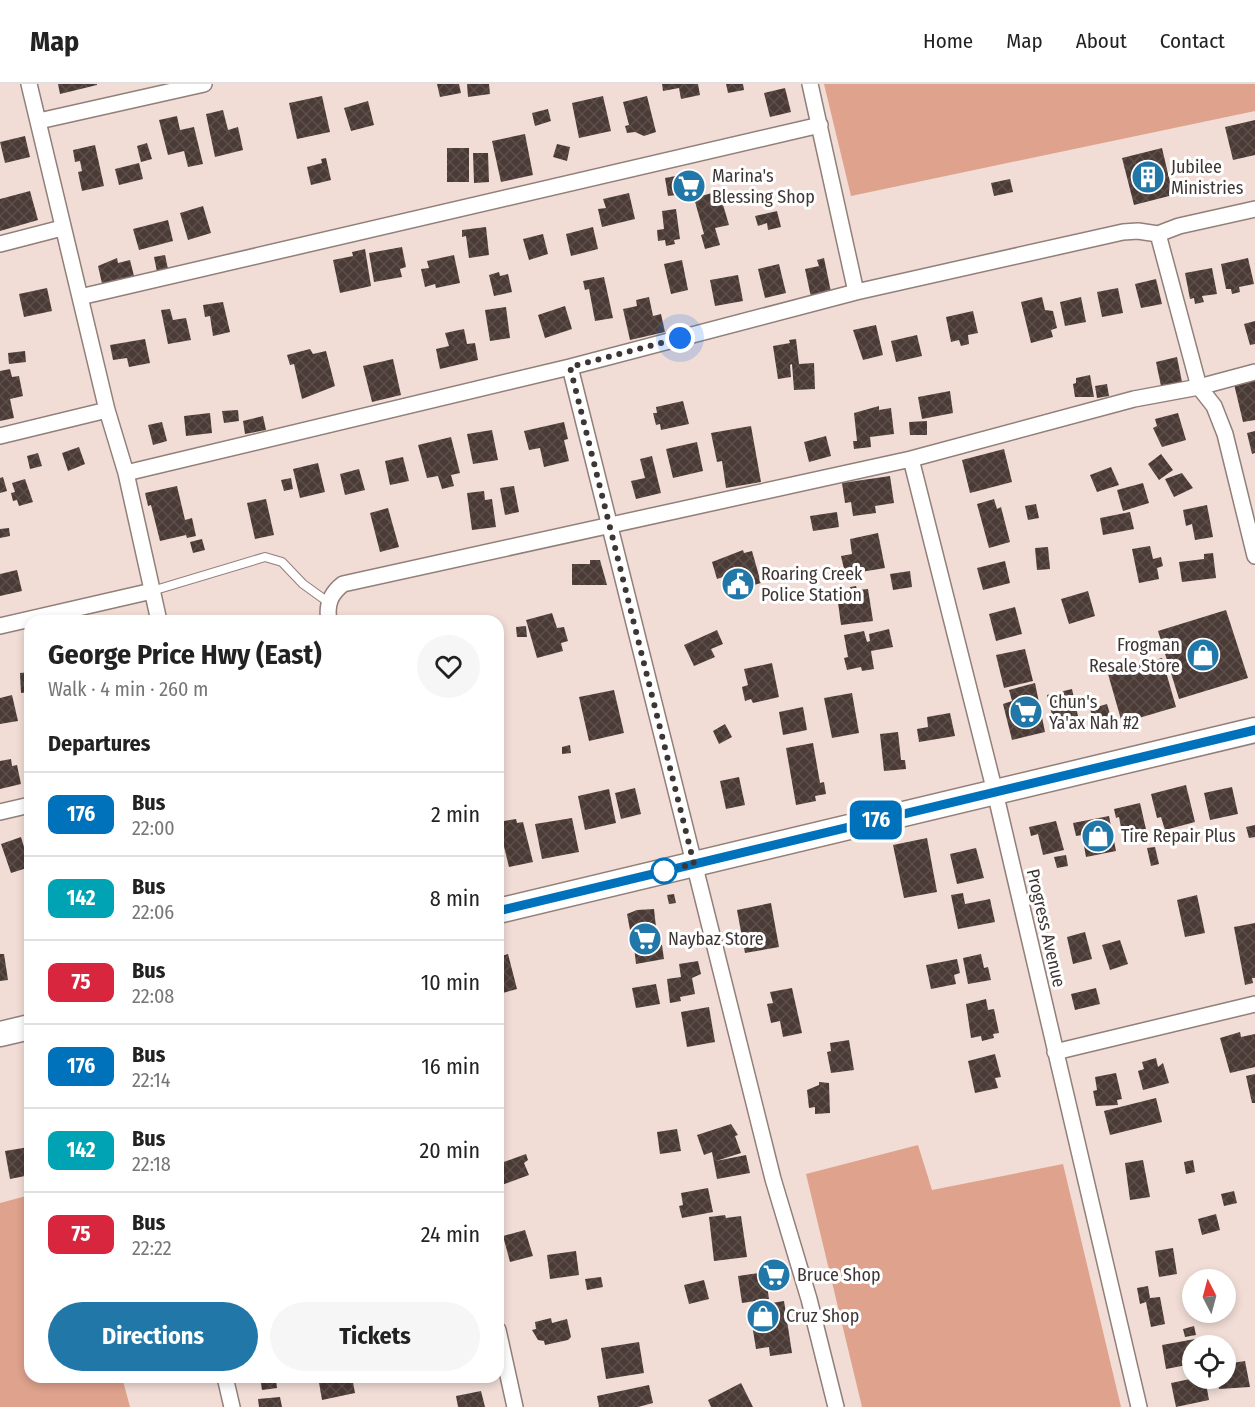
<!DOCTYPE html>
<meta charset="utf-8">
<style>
body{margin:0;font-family:"Fira Sans Condensed",sans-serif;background:#f6f6f6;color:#222;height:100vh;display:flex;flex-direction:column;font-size:22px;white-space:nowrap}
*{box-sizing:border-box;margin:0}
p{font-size:20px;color:#767676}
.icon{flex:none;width:33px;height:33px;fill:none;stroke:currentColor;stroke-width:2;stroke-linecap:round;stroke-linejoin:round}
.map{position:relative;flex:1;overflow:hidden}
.panel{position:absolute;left:24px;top:531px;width:480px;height:768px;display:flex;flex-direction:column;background:#fff;border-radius:18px;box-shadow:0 3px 9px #0003}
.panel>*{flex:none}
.badge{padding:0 12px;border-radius:9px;font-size:21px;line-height:39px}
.needle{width:39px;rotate:354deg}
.tools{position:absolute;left:1182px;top:1185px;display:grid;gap:12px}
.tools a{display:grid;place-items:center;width:54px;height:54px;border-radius:50%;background:#fff;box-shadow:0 3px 9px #0003;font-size:30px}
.you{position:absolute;width:30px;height:30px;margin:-15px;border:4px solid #fff;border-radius:50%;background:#1a73e8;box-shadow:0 0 0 9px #1a73e833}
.map>.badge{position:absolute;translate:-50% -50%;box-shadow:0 0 0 3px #fff}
h2{padding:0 24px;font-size:22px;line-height:54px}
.round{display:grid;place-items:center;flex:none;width:63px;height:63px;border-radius:32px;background:#f6f6f6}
.head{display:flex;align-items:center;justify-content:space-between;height:102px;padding:0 24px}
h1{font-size:28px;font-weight:700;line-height:45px}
.primary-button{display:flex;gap:12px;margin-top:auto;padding:12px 24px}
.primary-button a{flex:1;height:69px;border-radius:36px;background:#2178a8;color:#fff;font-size:24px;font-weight:700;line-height:69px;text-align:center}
.primary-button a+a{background:#f6f6f6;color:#222}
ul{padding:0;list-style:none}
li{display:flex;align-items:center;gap:18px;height:84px;padding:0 24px;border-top:2px solid #e0e0e0}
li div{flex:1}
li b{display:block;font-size:22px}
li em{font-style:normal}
li .badge{min-width:66px;font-weight:700;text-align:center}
header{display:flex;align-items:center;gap:36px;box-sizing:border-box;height:84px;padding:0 30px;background:#fff;border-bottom:2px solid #e0e0e0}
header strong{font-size:28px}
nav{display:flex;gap:33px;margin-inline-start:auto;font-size:21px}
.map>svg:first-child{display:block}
.green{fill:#dfa28c}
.building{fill:url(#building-cross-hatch)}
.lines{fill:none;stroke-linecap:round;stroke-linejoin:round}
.service-casing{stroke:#917f79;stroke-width:10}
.minor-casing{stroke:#917f79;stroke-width:18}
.trunk-casing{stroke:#917f79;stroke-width:27}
.service{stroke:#fff;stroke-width:8}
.minor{stroke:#fff;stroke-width:15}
.trunk{stroke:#fff;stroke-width:24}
.line-casing{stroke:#fff;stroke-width:14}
.line{stroke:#0072bc;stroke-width:9}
.walk{stroke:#3e3634;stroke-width:6;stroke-dasharray:0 10.8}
.stop-dot{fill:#fff;stroke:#0072bc;stroke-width:3}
.labels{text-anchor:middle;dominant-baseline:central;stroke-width:6;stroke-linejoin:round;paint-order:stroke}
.poi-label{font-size:18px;fill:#3e3634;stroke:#fff;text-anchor:start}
.street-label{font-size:18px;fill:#3e3634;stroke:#fff}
</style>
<header>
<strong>Map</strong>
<nav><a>Home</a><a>Map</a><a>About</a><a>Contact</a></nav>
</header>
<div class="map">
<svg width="1255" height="1323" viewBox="0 0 1255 1323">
<defs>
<pattern id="building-cross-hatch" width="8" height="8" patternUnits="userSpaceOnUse" patternTransform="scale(1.5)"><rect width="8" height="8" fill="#4b3b36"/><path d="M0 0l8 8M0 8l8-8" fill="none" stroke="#5d4f4b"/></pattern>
</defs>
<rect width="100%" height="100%" fill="#f1ddd6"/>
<!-- green -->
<path class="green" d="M824 0H1255V27L851 112Z
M918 1061 932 1106 1063 1080 1121 1323H862L806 1090Z
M30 1111V1293H122L130 1323H0V1119Z"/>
<!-- building -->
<path class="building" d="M58 0H97V1L60 10Z
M437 0H459L461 9 440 13Z
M467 0H489L490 10 468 13Z
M662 0H698L700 11 681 15 679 4 663 7Z
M726 0H743L744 6 728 9Z
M785 4 791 28 770 33 764 9Z
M322 12 330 48 297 55 289 19Z
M603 12 611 47 579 54 572 19Z
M647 12 656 48 644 52 635 48 627 49 625 42 629 41 623 18Z
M368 17 374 41 351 47 344 24Z
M548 25 551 37 535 42 532 29Z
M223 26 228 46 238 43 243 66 215 73 206 30Z
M177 32 180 46 194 43 203 80 188 83 184 67 168 71 159 36Z
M1255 36V71L1233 76 1225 43Z
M525 50 533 91 501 98 492 57Z
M25 52 30 73 5 79 0 58Z
M147 59 152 75 141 78 137 62Z
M557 60 570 63 567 77 553 73Z
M95 61 104 102 82 107 78 88 82 87 80 77 75 78 73 66Z
M447 64H469V98H447Z
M1162 64 1173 111 1134 121 1122 74Z
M473 69H488L489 98 474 99Z
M326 74 331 96 311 101 307 83 322 79 321 75Z
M139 79 143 95 119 101 115 85Z
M681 91 684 110 668 112 665 94Z
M1010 95 1013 108 994 112 991 99Z
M30 107 38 136 0 147V115Z
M719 107 729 141 715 144 720 161 705 165 701 151 704 150 694 114Z
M629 109 635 135 602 143 598 125 606 124 603 115Z
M203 122 211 149 188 156 180 129Z
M676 125 680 155 674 156 675 160 666 162 665 156 658 157 657 146 664 145 662 127Z
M777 127 781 143 768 146 767 139 758 142 755 132Z
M168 136 173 157 139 166 133 145Z
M486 143 489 171 469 174 466 152 462 153V146Z
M593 143 598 165 571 172 566 150Z
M543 150 548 170 529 176 523 155Z
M402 163 406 183 400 185 402 193 374 198 369 169Z
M365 165 371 202 340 209 333 176 353 172 352 168Z
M165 171 168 185 157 188 154 173Z
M454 171 460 199 436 204 435 200 425 203 421 185 429 184 427 177Z
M117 174 118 179 130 176 134 192 118 196 119 200 103 204 98 182Z
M824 174 831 208 811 213 805 185 819 182 817 176Z
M1248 174 1254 200 1239 203 1240 208 1232 210 1231 205H1226L1221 180Z
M682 176 688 206 671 210 664 180Z
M779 180 786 209 765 214 758 185Z
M1212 184 1217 210 1202 212 1204 218 1195 220 1194 214 1190 215 1185 189Z
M499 188 500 192 508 190 512 208 494 212 489 191Z
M738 191 743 217 715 222 710 196Z
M604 193 613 234 595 237 589 205 585 206 583 197Z
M1156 195 1162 220 1141 224 1135 200Z
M47 204 52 227 24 233 19 210Z
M1118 204 1123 229 1102 233 1097 208Z
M649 213 653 232 661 230 665 248 630 256 623 225 637 222 636 216Z
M1042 213 1045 226 1053 227 1057 244 1051 246 1053 253 1031 259 1021 218Z
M1081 213 1086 238 1065 242 1060 218Z
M223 218 230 248 213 252 210 232 205 233 203 221Z
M565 222 572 245 545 254 538 231Z
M506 223 510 254 490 257 485 226Z
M170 225 173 236 186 234 191 256 168 260 161 226Z
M973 227 978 249 968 251 969 260 961 262 959 256 951 258 946 233Z
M1255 237V260L1250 261 1244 240Z
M876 241 883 271 863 276 853 246Z
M464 245 467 260 475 259 478 276 440 285 436 265 449 262 445 249Z
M917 251 922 272 896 278 891 257Z
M145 255 150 279 129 283 127 274 113 276 110 261Z
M796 255 799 280 814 279 815 305 794 306 792 280 790 281 791 293 778 295 773 262 790 259 789 256Z
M310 265 313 270 326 267 335 302 302 315 294 280 290 281 287 271Z
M25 267 26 278 9 280 8 269Z
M1177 273 1182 298 1161 302 1156 278Z
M393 275 401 311 372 318 363 282Z
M10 285 12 293 19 292 23 312 10 315 14 334 0 337V287Z
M1090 291 1094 313H1075L1073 300 1076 299V294Z
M1255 295V336L1243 338 1234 300Z
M1107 300 1109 312 1097 314 1095 302Z
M950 307 953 329 922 335 918 313Z
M683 317 689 340 661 346 660 340 656 341 653 329H657L656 323Z
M879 322V326L891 324 894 350 870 353 871 363 854 365 853 357H857L854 329Z
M238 326 239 337 224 339 222 327Z
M210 329 212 349 186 352 184 332Z
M1178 329 1186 356 1162 363 1153 344 1157 342 1155 335Z
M263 332 266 346 245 350 243 337Z
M927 337V351H910L909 338Z
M162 338 167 357 153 361 148 341Z
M564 338 568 355 564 356 569 377 544 383 540 364 529 366 524 347Z
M751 342 761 398 726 404 722 377 717 378 711 349Z
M492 346 498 376 473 380 467 350Z
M1255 347V369L1252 370 1247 349Z
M826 352 831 372 809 378 804 358Z
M451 353 460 389 451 391 454 402 442 405 438 392 427 394 418 361Z
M697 358 703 387 673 394 666 365Z
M79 363 85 380 68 387 62 369Z
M1004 365 1012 398 970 409 962 376Z
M38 369 42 382 30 385 27 372Z
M1161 370 1173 386 1159 396 1148 380Z
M652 372 661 409 636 415 631 397 645 394 640 375Z
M403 373 409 397 390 401 385 377Z
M318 379 325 408 300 414 293 385Z
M1111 383 1119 401 1097 408 1090 391Z
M359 385 365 406 345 411 340 390Z
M1182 389 1193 404 1174 413 1165 395Z
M890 392 894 419 875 422 876 429 853 432 851 418 845 419 842 399Z
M3 393 7 407 0 409V394Z
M291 394 293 405 284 407 281 396Z
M25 395 33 418 19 422 17 416 13 417 11 409 15 408 12 399Z
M1143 399 1149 419 1123 427 1117 406Z
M177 402 185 436 192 434 196 452 187 454 186 451 160 457 151 421 148 422 145 409Z
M514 402 519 428 505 431 500 404Z
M484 407 485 416 492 415 496 443 472 446 467 409Z
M266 415 274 451 255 455 247 419Z
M994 415 997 425 1001 423 1010 458 989 464 977 420Z
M1036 420 1039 434 1028 436 1025 422Z
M1207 421 1213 453 1195 456 1192 440 1186 442 1183 426Z
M388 424 399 463 380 468 370 429Z
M837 428 839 443 813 447 810 432Z
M1130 428 1134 445 1103 451 1100 434Z
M9 444 10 452 0 454V445Z
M878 449 885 484 855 489 854 483 844 485 841 472 852 470 850 455Z
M202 455 205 466 193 469 190 458Z
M1150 462 1153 475 1161 473 1163 482 1157 484 1159 495 1139 499 1132 465Z
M1048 463 1050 485 1037 486 1035 464Z
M743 466 744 469 752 467 761 499 736 506 735 502 726 505 723 493 717 495 712 478Z
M1213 469 1216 494 1182 498 1179 478 1204 475V470Z
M590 476H600L607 501H572V480H590Z
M1005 477 1010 499 983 506 977 484Z
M841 483 843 494 833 495 831 484Z
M17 486 22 507 0 512V490Z
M910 487 912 503 893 506 890 490Z
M856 502 857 506 868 505 873 537 841 541 837 511 851 509 850 503Z
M1088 507 1095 532 1069 540 1061 515Z
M1015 523 1022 550 996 557 989 530Z
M1226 526 1248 594 1179 615 1158 547Z
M552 529 557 544 564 543 568 557 561 559 563 567 537 574 526 536Z
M526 542 527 553H517L516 543Z
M889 545 893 563 871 567 874 585 862 587 861 583 847 586 844 574 848 573 844 551 864 547 867 558 870 557 869 550Z
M717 546 723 560 711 565 715 573 694 582 684 561Z
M1025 565 1033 597 1004 604 996 571Z
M1162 574 1176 623 1122 639 1108 590Z
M772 579 779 613 753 619 751 615 745 617 742 603 748 601 744 585Z
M30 588V608L21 609 20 589Z
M1035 599 1045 648 1012 656 1003 620 1012 617 1009 606Z
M1072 605 1080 641 1056 647 1047 611Z
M614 606 624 649 589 657 579 613Z
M852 609 859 649 832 654 824 614Z
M12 611 18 637 0 640V614Z
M1107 620 1114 643 1097 647 1090 625Z
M803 623 807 646 783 651 779 628Z
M950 629 955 652 919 658 917 645 928 643 927 633Z
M725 640 732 653 719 660 713 647Z
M898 648 901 676H905L906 685 884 687 880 650Z
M813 659 820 699 824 698 826 710 815 712 816 717 796 721 786 664Z
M570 661 571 669 562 670V663Z
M11 675 12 682 17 681 21 700 0 705V677Z
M739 693 745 721 726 725 720 697Z
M1186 701 1195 738 1165 746 1161 733 1157 734 1151 710Z
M1232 703 1238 730 1210 736 1204 709Z
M635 704 641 730 621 735 615 709Z
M609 705 616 739 585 746 578 712Z
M1140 719 1148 754 1124 759 1119 733 1116 734 1114 725Z
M1109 732 1116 767 1086 773 1082 751 1076 752 1073 739Z
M572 734 579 768 542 775 535 740Z
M516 735 517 739 523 738 533 778 509 783 498 738Z
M1056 737 1064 766 1043 771 1038 750 1031 752 1029 743Z
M1255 741V753L1249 754 1246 743Z
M21 753 30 783 11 789 1 760Z
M927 754 937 808 904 814 893 761Z
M1155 763 1159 780 1151 782 1147 764Z
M976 764 984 794 957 800 950 770Z
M1066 771 1068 782 1057 784 1054 773Z
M963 809 965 820 990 815 995 838 958 845 951 811Z
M674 810 676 819 669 820 667 811Z
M1197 811 1205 849 1185 853 1177 816Z
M771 819 779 863 745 869 737 826Z
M654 825 658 861H662L664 875 636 880 632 845 630 846 627 830 637 826Z
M1255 839V894H1252L1253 899 1245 901 1234 843Z
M1085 848 1092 875 1073 880 1067 853Z
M1120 856 1128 880 1110 886 1102 861Z
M0 870H4L8 896 0 897Z
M508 870 517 905 499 910 498 873Z
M981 870 984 884 988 883 991 896 968 900 963 874Z
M957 875 960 889 954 891 956 900 931 905 926 881Z
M698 877 701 890 692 894 695 910 680 913 681 917 670 919 667 895 681 893 679 880Z
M656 900 660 920 636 924 632 904Z
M792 904 802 949 783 953 780 937 771 939 767 920 773 919 770 908Z
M1096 904 1100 920 1075 926 1071 910Z
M986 915 988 926 994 925 999 949 993 950 994 954 982 957 981 952 971 954 966 920Z
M709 923 715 958 687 963 681 928Z
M1240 948 1241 953 1255 950V983L1230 989 1220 954Z
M849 956 854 986 831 989 827 968 831 967 830 959Z
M995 970 1001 993 995 994 998 1004 975 1009 968 977Z
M1156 974 1158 983 1163 979 1169 999 1143 1006 1138 987 1144 985 1142 978Z
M1116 989 1122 1015 1117 1016 1118 1021 1096 1022 1093 1007 1097 1006 1095 993Z
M1255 990V1019H1252L1246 992Z
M819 998 829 999 830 1029 815 1030V1023L809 1024 807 1006 819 1001Z
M1156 1014 1162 1038 1110 1051 1104 1027Z
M731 1040 738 1051 735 1052 741 1069 716 1077 746 1071 750 1089 717 1095 712 1068 704 1071 697 1051Z
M677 1045 681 1067 660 1070 657 1048Z
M29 1063 30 1091 10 1095 5 1067Z
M526 1070 528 1076 524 1079 529 1091 499 1102 498 1080Z
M1143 1076 1150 1113 1130 1116 1125 1079Z
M1193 1076 1195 1088 1186 1090 1184 1078Z
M708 1104 713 1128 682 1134 679 1122 683 1121 681 1109Z
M1234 1107 1237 1119 1224 1122 1221 1110Z
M1216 1130 1220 1146 1202 1151 1198 1135Z
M725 1131 726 1134 741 1132 747 1173 714 1177 709 1133Z
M525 1146 533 1172 510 1178 503 1152Z
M1173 1164 1177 1190 1159 1193 1155 1167Z
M576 1167 579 1191 550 1195 547 1171Z
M765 1188 769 1215 742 1219 738 1192Z
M601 1193 603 1203 587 1206 585 1195Z
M704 1196 709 1215 689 1220 684 1201Z
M1148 1202 1150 1214 1160 1213 1165 1240 1151 1243 1146 1218 1140 1220 1137 1204Z
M784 1217 792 1269 770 1272 769 1263 756 1265 750 1228 767 1226 766 1220Z
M551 1234 552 1239 567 1235 571 1253 568 1256 545 1261 544 1257 538 1256 532 1246 536 1245 535 1238Z
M1194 1242 1196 1251 1185 1253 1183 1245Z
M1195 1255 1192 1280 1166 1285 1162 1261Z
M639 1258 644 1289 606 1295 601 1264Z
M1245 1277 1250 1303 1219 1305 1217 1294H1226V1280Z
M260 1293H289V1294L276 1296 277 1304 262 1306Z
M318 1293H352L355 1309 322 1316Z
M1195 1294H1205L1209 1316 1176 1323 1171 1299Z
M741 1299 753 1323H711L708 1316Z
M649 1301 653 1319 638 1323H599L597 1312Z
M481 1307 485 1323H458L456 1312Z
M280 1313 282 1323H259L258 1315Z"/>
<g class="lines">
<!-- service casing -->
<g class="service-casing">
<path id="service" d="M152 507 265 473 282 478 303 500 328 518"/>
</g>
<!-- minor casing -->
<g class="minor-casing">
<path id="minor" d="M29 0 107 326 126 389 159 537
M810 0 856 208
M39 37 204 0
M1158 150 1199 303 1214 322 1225 350 1255 472
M0 160 62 144
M80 213 820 41
M570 283 773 1095 809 1215 836 1323
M0 352 107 326
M911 375 995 708 1139 1323
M126 389 570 283 856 208 1123 148 1138 147 1158 150 1179 142 1255 125
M329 537C326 521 330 510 343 500L911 375 1134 315 1199 303 1255 288
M0 542 152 507
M0 728 30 721
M1055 968 1255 920
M498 1246 515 1323
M225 1293 232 1323"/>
</g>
<!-- trunk casing -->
<g class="trunk-casing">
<path id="trunk" d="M498 827 1255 646
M0 950 30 943"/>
</g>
<!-- service -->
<use href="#service" class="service"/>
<!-- minor -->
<use href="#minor" class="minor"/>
<!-- trunk -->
<use href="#trunk" class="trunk"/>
</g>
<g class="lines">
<!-- line casing -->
<g class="line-casing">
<path id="line" d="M498 827 1255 646"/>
</g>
<!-- line -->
<use href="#line" class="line"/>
<!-- walk -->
<path class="walk" d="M664 787 694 780 570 283 680 254"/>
</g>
<!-- icons -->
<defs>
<g id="building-disc" transform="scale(1.725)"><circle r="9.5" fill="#2178a8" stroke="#fff"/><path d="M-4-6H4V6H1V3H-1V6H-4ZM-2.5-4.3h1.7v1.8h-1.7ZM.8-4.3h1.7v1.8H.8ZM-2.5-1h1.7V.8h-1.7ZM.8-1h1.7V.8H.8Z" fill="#fff"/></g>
<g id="supermarket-disc" transform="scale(1.725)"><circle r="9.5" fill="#2178a8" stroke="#fff"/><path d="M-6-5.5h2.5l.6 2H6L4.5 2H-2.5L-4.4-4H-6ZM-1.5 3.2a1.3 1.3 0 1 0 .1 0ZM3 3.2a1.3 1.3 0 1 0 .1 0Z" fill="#fff"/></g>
<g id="civic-disc" transform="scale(1.725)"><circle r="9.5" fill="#2178a8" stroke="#fff"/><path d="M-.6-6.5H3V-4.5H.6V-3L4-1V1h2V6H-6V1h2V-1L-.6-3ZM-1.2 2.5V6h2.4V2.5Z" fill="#fff"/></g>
<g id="shop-disc" transform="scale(1.725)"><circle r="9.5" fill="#2178a8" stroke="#fff"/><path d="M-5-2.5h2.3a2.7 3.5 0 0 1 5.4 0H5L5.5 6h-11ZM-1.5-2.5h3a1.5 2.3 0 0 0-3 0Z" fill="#fff"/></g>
</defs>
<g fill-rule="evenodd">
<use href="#building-disc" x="1148" y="93"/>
<use href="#supermarket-disc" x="689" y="102"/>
<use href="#civic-disc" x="738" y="500"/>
<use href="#shop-disc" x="1203" y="571"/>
<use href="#supermarket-disc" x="1026" y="628"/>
<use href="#shop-disc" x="1098" y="752"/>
<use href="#supermarket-disc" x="645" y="855"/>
<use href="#supermarket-disc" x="774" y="1191"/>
<use href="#shop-disc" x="763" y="1232"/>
</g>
<!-- markers -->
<circle class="stop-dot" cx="664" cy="787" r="12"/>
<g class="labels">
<!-- poi labels -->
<g class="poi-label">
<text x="1171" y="83">Jubilee<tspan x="1171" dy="21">Ministries</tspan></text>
<text x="712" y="92">Marina's<tspan x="712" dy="21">Blessing Shop</tspan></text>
<text x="761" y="490">Roaring Creek<tspan x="761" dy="21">Police Station</tspan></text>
<text x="1180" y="561" text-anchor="end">Frogman<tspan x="1180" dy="21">Resale Store</tspan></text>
<text x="1049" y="618">Chun's<tspan x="1049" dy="21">Ya'ax Nah #2</tspan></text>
<text x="1121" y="752">Tire Repair Plus</text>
<text x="668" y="855">Naybaz Store</text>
<text x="797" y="1191">Bruce Shop</text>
<text x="786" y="1232">Cruz Shop</text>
</g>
<!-- street labels -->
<g class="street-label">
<text transform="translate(1046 844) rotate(77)">Progress Avenue</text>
</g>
</g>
</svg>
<div class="tools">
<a><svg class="needle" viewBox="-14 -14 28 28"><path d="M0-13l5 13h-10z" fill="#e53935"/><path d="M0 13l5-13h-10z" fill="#767676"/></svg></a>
<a><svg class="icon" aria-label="locate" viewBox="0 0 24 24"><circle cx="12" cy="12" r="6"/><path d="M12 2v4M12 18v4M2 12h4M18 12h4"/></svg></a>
</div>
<div class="you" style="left:680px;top:254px"></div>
<b class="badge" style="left:876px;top:736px;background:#0072bc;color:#fff">176</b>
<section class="panel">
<div class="head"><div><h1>George Price Hwy (East)</h1><p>Walk · 4 min · 260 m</p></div><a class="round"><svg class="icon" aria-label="heart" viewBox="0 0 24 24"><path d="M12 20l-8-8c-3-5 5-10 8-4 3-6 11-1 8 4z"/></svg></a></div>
<h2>Departures</h2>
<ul>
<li><span class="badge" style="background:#0072bc;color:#fff">176</span><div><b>Bus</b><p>22:00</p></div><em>2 min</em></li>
<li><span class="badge" style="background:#00a3b4;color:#fff">142</span><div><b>Bus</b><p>22:06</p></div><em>8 min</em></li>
<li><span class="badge" style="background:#d7263d;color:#fff">75</span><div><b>Bus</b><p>22:08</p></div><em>10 min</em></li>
<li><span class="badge" style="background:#0072bc;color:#fff">176</span><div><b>Bus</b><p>22:14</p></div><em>16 min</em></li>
<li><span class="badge" style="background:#00a3b4;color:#fff">142</span><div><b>Bus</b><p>22:18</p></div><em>20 min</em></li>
<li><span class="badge" style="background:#d7263d;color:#fff">75</span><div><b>Bus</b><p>22:22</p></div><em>24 min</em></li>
</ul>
<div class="primary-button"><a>Directions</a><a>Tickets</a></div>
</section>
</div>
